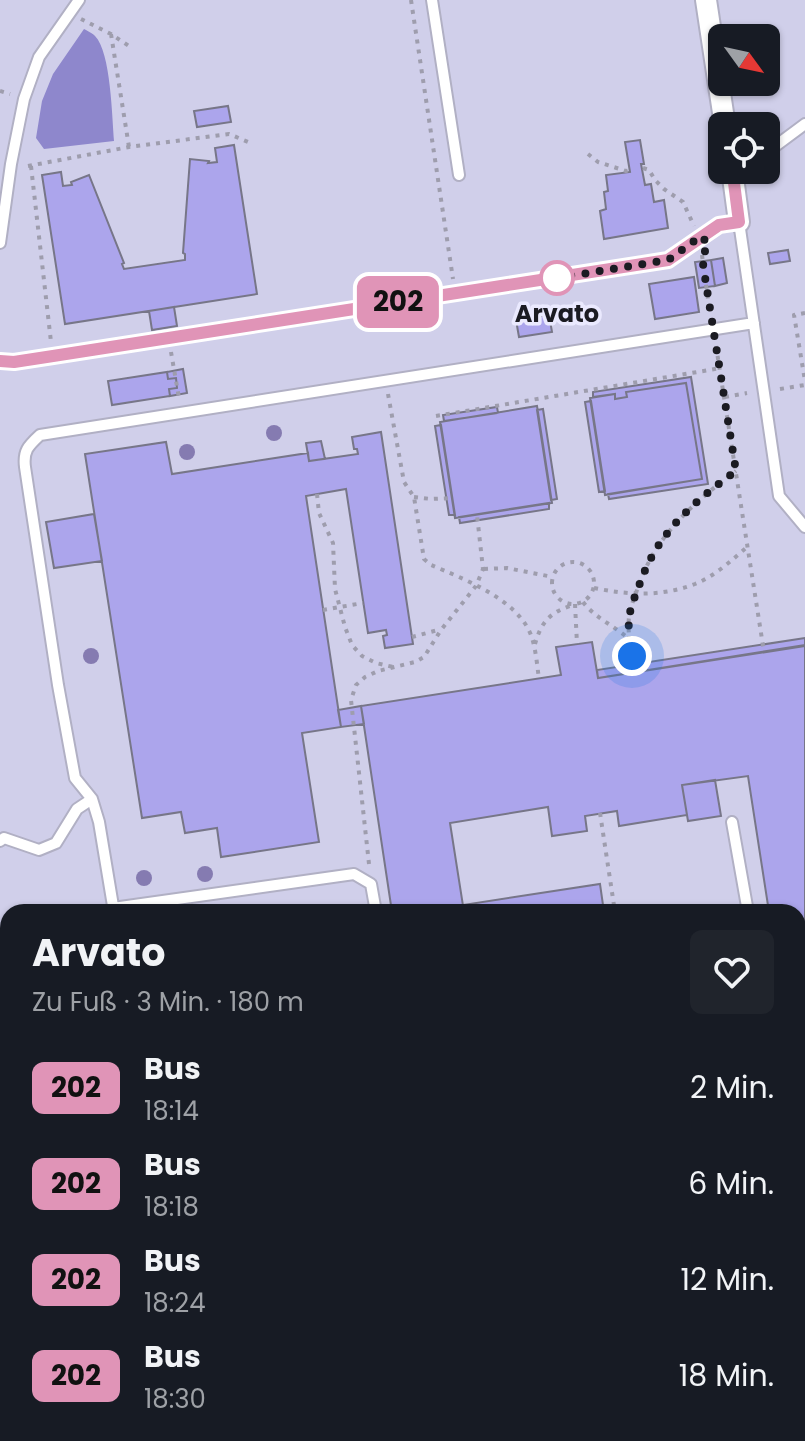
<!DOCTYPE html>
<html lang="de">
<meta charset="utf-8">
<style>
body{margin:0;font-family:Poppins,sans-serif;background:#20242c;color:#f1f3f6;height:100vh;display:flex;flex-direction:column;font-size:30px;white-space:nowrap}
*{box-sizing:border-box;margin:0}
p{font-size:26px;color:#9ea1a6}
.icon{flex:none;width:44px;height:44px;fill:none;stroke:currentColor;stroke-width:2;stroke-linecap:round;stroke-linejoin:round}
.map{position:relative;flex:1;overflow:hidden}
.side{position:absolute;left:0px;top:904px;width:806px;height:538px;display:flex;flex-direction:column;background:#171b24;border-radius:24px 24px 0 0;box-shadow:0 2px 6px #0004}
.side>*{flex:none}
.badge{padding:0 16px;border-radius:12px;font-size:28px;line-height:52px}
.needle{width:52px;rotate:123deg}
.controls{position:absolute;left:708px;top:24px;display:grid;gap:16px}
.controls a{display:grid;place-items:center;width:72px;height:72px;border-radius:12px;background:#171b24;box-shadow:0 2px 6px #0004;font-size:40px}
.you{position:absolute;width:40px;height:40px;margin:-20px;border:6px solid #fff;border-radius:50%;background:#1a73e8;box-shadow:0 0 0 12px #1a73e833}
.map>.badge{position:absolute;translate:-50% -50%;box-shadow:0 0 0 4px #fff}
.round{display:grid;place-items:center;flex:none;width:84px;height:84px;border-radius:12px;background:#20242c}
.summary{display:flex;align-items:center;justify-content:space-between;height:136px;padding:0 32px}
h1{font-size:38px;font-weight:700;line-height:60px}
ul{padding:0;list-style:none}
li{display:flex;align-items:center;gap:24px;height:96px;padding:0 32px}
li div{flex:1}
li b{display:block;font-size:30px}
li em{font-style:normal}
li .badge{min-width:88px;font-weight:700;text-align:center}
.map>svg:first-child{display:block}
.built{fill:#d0cfea;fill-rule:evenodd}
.water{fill:#8e87cc}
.building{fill:#aca5ec;stroke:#777688;stroke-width:2}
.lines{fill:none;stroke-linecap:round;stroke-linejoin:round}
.lane-casing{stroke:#b1b0c4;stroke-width:14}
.street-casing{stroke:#b1b0c4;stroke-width:24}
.path{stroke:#9e9dad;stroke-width:4;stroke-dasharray:4 6;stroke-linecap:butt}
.lane{stroke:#fff;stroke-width:10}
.street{stroke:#fff;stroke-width:20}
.tree{fill:#857bb1}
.line-casing{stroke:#fff;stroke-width:18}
.line{stroke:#e094b7;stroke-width:12}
.walk{stroke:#1b1b22;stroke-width:8;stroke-dasharray:0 14.4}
.stop-dot{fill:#fff;stroke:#e094b7;stroke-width:4}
.labels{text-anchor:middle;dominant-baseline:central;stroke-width:7;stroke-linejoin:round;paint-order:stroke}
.stop-label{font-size:24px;font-weight:bold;fill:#1b1b22;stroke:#eae9fe}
</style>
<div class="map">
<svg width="805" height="1441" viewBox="0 0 805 1441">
<rect width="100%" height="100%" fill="#dddcf0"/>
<!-- built -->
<path class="built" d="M0 0H805V1441L786 1440 776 1434H798V912H8V1434H623L611 1439 464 1436 0 1441ZM722 38H766V82H722ZM722 126H766V170H722Z"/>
<!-- water -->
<path class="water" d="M84 29C86 30 94 34 95 36 111 52 112 118 114 141L44 149 36 138 42 101 53 74Z"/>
<!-- building -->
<path class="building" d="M228 106 231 122 197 127 194 111Z
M640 140 644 164H641L645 185 651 184 654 202 664 200 668 228 604 239 600 211 606 209 604 192 608 191 606 175 630 172 625 142Z
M234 145 257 294 65 324 42 175 61 172 63 186 72 185 71 182 89 175 124 263 122 264 124 269 185 260V254L183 253 190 159 209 161 208 163 217 162 215 148Z
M788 250 790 261 770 264 768 253Z
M723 258 727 283 715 286 711 260Z
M711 260 715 286 699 288 695 262Z
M694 277 699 312 655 319 649 284Z
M174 307 177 326 152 330 149 311Z
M549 315 552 332 519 337 516 320Z
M183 369 187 393 170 396 169 389 177 388 176 378 168 379 167 372Z
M167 372 168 379 176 378 177 388 169 389 170 396 112 405 108 381Z
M691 377 708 484 609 499 608 494 702 479 686 383 626 392 627 397 615 399V394L593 397V392Z
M686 383 702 479 605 495 590 398 615 394V399L627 397 626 392Z
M591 401 605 491 599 492 585 402Z
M537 406 552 503 455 518 440 422Z
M497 407 498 413 444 421 443 415Z
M543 409 557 499 551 500 537 410Z
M441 425 455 515H449L435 426Z
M381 432 413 644 385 648 383 636 387 635 386 630 368 633 346 489 306 496 341 727 302 733 319 842 221 857 217 828 185 833 181 812 142 818 85 454 166 442 172 474 308 453 309 461 358 454 357 449H354L352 437Z
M321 441 325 459 309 461 306 443Z
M549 503V509L460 523 459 517Z
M94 514 102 561 54 568 46 522Z
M805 638V646L598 678 597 670Z
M592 642 598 678 805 645V1146L798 1101V912H769L748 776 682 785 687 815 619 826 617 811 585 816 587 831 552 836 548 807 450 823 464 912H392L361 706 561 675 556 647Z
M361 706 364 724 341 727 338 710Z
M715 780 721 816 688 821 682 785Z
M600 884 604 912H464L463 905Z"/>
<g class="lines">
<!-- lane casing -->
<g class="lane-casing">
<path id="lane" d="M432 0 459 175
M766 153 805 124
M0 243 11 164 24 99 39 57 79 0
M0 361 14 362 53 356 668 260 719 225 739 222 779 496 805 527
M732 822 748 912
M0 841 4 838 39 850 56 843 77 809 92 799
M113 908 354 874 371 884 376 912
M114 912 99 822 92 799 75 778 58 685 25 467C23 451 28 446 40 435L754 323
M798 1171 803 1200V1364L798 1373
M798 1396 805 1398
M710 1434 754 1437
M632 1441 642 1436 657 1434"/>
</g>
<!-- street casing -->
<g class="street-casing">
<path id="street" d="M706 0 725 126
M732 170 739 222"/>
</g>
<!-- path -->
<path class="path" d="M411 0 453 279
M81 19 111 34 129 46
M111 34 129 147
M0 91 10 94
M588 154 598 162 626 171 630 170
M28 166 129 147 229 134 253 144
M31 166 51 342
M643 168 649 170 655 180 664 189 683 202 694 226
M702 255 710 314
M805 313 794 315 805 381
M716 346 764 652
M171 352 179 398
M780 389 805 385
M388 394 404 482 414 497 424 559 431 565C464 579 517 599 531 635 536 649 537 665 539 679
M725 397 747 393
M436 416 721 368
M317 494 319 513 333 543 335 589 345 627 352 645 362 656 376 663 393 667
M414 497 431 499 452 498
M552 583a21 21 0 1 1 42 0a21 21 0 1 1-42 0Z
M484 569 507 568 553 577
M594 588C629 595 661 597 695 584 715 576 732 560 747 547
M583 602C595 618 615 626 630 640
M575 604 577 644
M323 610 363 603
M412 637 438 630
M535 644C541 623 549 613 570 606
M635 672C632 654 627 635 629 617 630 607 635 597 638 587 656 535 693 503 736 471
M600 813 615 912
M369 864 351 700 356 685 365 677 378 671 415 662 424 657 441 630 476 586 483 569 477 515
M0 1430 8 1431
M254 1434V1441"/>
<!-- lane -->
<use href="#lane" class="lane"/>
<!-- street -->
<use href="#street" class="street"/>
</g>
<!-- trees -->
<g class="tree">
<circle cx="274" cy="433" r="8"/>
<circle cx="187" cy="452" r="8"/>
<circle cx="91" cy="656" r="8"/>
<circle cx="205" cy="874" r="8"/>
<circle cx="144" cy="878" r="8"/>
</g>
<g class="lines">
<!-- line casing -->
<g class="line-casing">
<path id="line" d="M0 361 14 362 53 356 668 260 719 225 739 222 733 175"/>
</g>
<!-- line -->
<use href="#line" class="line"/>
<!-- walk -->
<path class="walk" d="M557 278 668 260 701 236 709 245 702 256 704 271 736 471C692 503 655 535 638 589 634 598 630 609 629 619 628 631 630 644 632 656"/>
</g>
<!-- markers -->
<circle class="stop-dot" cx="557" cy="278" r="16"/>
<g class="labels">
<!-- stop labels -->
<g class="stop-label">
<text x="557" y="313">Arvato</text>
</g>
</g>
</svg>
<div class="controls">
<a><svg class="needle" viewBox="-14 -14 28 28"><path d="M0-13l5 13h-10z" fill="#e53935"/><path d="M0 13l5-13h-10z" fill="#9ea1a6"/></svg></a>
<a><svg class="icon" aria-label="locate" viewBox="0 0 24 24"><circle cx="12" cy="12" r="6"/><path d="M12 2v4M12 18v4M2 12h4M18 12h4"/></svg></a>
</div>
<div class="you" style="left:632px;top:656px"></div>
<b class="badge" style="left:398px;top:302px;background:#e094b7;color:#111">202</b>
<section class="side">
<div class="summary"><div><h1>Arvato</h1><p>Zu Fuß · 3 Min. · 180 m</p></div><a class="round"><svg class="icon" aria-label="heart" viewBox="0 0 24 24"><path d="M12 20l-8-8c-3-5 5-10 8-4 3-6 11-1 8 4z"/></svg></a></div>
<ul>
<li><span class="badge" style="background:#e094b7;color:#111">202</span><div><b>Bus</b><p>18:14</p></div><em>2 Min.</em></li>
<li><span class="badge" style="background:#e094b7;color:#111">202</span><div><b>Bus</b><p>18:18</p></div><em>6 Min.</em></li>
<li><span class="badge" style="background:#e094b7;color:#111">202</span><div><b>Bus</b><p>18:24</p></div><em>12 Min.</em></li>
<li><span class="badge" style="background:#e094b7;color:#111">202</span><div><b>Bus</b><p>18:30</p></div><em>18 Min.</em></li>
</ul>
</section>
</div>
